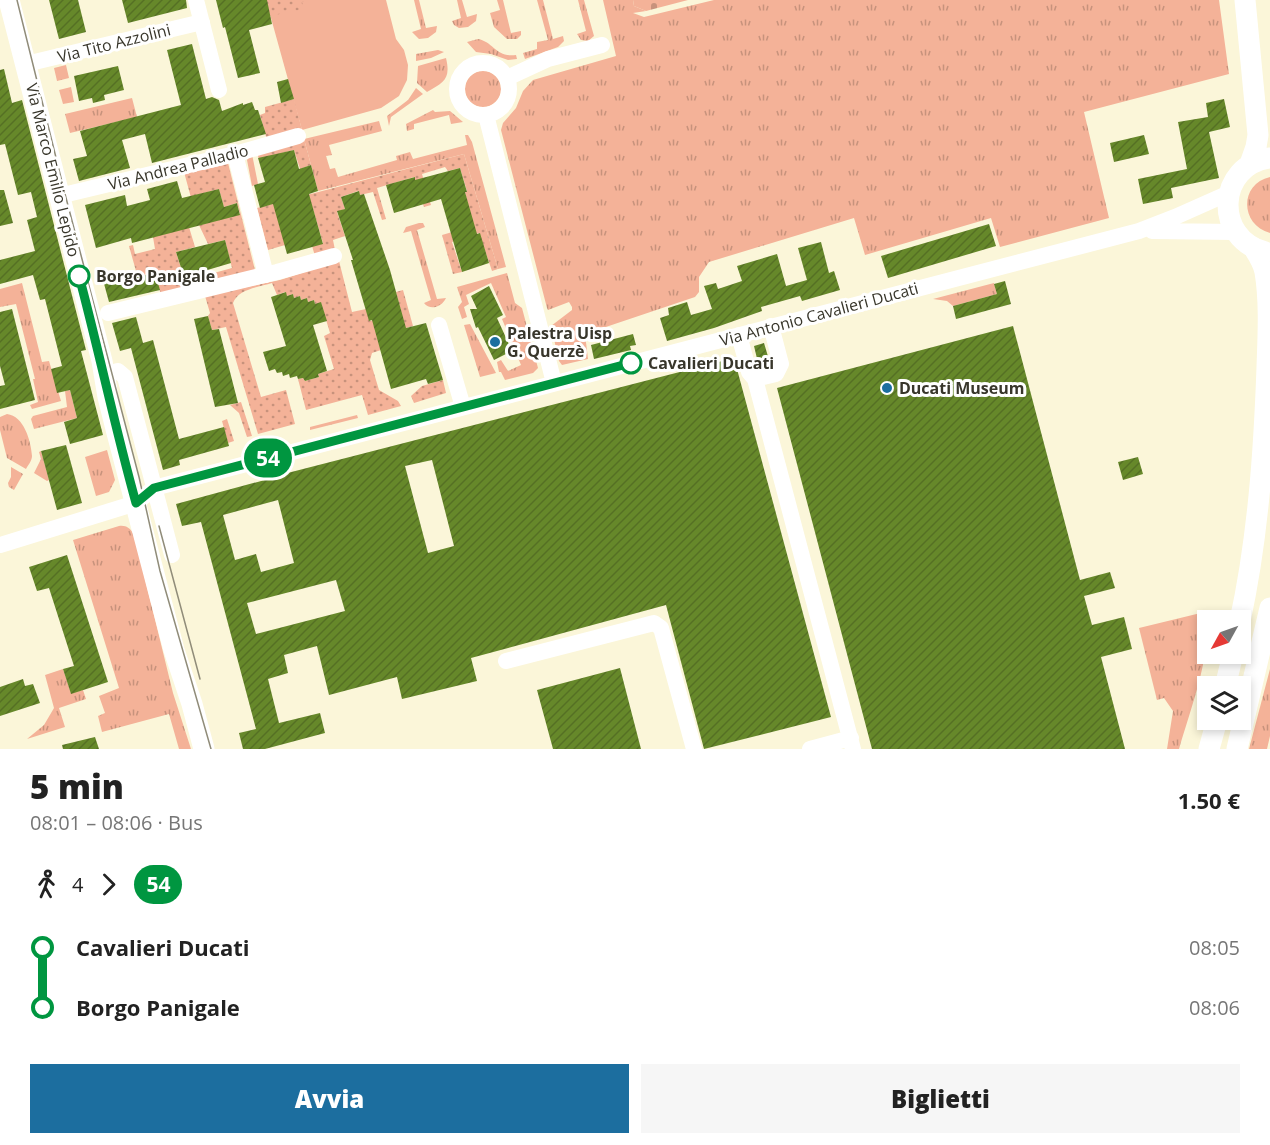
<!DOCTYPE html>
<html lang="it">
<meta charset="utf-8">
<style>
body{margin:0;font-family:"Open Sans",sans-serif;background:#f6f6f6;color:#222;height:100vh;display:flex;flex-direction:column;font-size:22px;white-space:nowrap}
*{box-sizing:border-box;margin:0}
p{font-size:20px;color:#767676}
.icon{flex:none;width:33px;height:33px;fill:none;stroke:currentColor;stroke-width:2;stroke-linecap:round;stroke-linejoin:round}
.map{position:relative;height:749px;overflow:hidden}
.details{display:flex;flex-direction:column;background:#fff;flex:1}
.details>*{flex:none}
.badge{padding:0 12px;border-radius:20px;font-size:21px;line-height:39px}
.needle{width:39px;rotate:230deg}
.tools{position:absolute;left:1197px;top:610px;display:grid;gap:12px}
.tools a{display:grid;place-items:center;width:54px;height:54px;border-radius:0px;background:#fff;box-shadow:0 3px 9px #0003;font-size:30px}
.map>.badge{position:absolute;translate:-50% -50%;box-shadow:0 0 0 3px #fff}
.legs{display:flex;align-items:center;gap:9px;height:66px;padding:0 30px;font-size:20px}
.legs p{margin-inline-start:auto}
.summary{display:flex;align-items:center;justify-content:space-between;height:102px;padding:0 30px}
h1{font-size:33px;font-weight:800;line-height:45px}
.action{display:flex;gap:12px;margin-top:auto;padding:12px 30px}
.action a{flex:1;height:69px;border-radius:0px;background:#1c6e9f;color:#fff;font-size:24px;font-weight:800;line-height:69px;text-align:center}
.action a+a{background:#f6f6f6;color:#222}
ul{padding:0 30px;list-style:none}
li{display:flex;align-items:center;gap:21px;height:60px;font-size:22px}
li i{display:grid;place-items:center;width:9px;height:100%;margin:0 8px;background:currentColor}
li i::after{content:'';width:15px;height:15px;margin:-8px;border:4px solid;border-radius:50%;background:#fff}
li p{margin-inline-start:auto}
li:first-child i{background:linear-gradient(#0000 50%,currentColor 0)}
li:last-child i{background:linear-gradient(currentColor 50%,#0000 0)}
.map>svg:first-child{display:block}
.grass{fill:url(#grass-tufts)}
.cemetery{fill:url(#cemetery-stones)}
.park{fill:#f4b298}
.garden{fill:url(#garden-dots)}
.building{fill:url(#building-hatch);fill-rule:evenodd}
.lines{fill:none;stroke-linecap:round;stroke-linejoin:round}
.minor{stroke:#fff;stroke-width:16}
.major{stroke:#fff;stroke-width:21}
.tram{stroke:#908c79;stroke-width:1.5}
.line-1-casing{stroke:#fff;stroke-width:14}
.line-1{stroke:#009640;stroke-width:9}
.stop-1-dot{fill:#fff;stroke:#009640;stroke-width:3}
.poi-dot{fill:#1c6e9f;stroke:#fff;stroke-width:2}
.labels{text-anchor:middle;dominant-baseline:central;stroke-width:6;stroke-linejoin:round;paint-order:stroke}
.street-label{font-size:16px;fill:#38362b;stroke:#fff}
.stop-label{font-size:16px;font-weight:bold;fill:#38362b;stroke:#fff;text-anchor:start}
.poi-label{font-size:16px;font-weight:bold;fill:#38362b;stroke:#fff;text-anchor:start}
</style>
<div class="map">
<svg width="1270" height="749" viewBox="0 0 1270 749">
<defs>
<pattern id="grass-tufts" width="24" height="20" patternUnits="userSpaceOnUse" patternTransform="scale(1.5)"><rect width="24" height="20" fill="#f4b298"/><path d="M3 7l-1-3M5 7V3M7 7l1-3M15 17l-1-3M17 17v-4M19 17l1-3" fill="none" stroke="#c7927c"/></pattern>
<pattern id="cemetery-stones" width="16" height="16" patternUnits="userSpaceOnUse" patternTransform="scale(1.5)"><rect width="16" height="16" fill="#f4b298"/><path d="M2 7V4a2 2 0 0 1 4 0v3zM10 15v-3a2 2 0 0 1 4 0v3z" fill="#c7927c"/></pattern>
<pattern id="garden-dots" width="8" height="8" patternUnits="userSpaceOnUse" patternTransform="scale(1.5)"><rect width="8" height="8" fill="#f4b298"/><path d="M2 2h.1M6 6h.1" fill="none" stroke="#c7927c" stroke-width="1.8" stroke-linecap="round"/></pattern>
<pattern id="building-hatch" width="6" height="6" patternUnits="userSpaceOnUse" patternTransform="scale(1.5)"><rect width="6" height="6" fill="#66882a"/><path d="M-1 1l2-2M0 6l6-6M5 7l2-2" fill="none" stroke="#557024"/></pattern>
</defs>
<rect width="100%" height="100%" fill="#fbf6d9"/>
<!-- grass -->
<path class="grass" d="M414 0H419L426 28 437 26 436 32 428 38 419 39 412 32 421 29Z
M457 0H462L467 17 477 14 476 21 468 27 459 28 454 25 452 21 461 18Z
M497 0H503L511 33 521 31V35L517 39H507L494 27 490 13 500 10Z
M537 0H543L553 39 563 36 564 41 558 47 525 59 523 53 537 49V42L548 40Z
M578 0H584L594 36 588 41 581 40 577 34 586 31Z
M603 0H633L634 6 646 11 633 13 644 17 714 0H1219L1229 74 1084 112 1109 218 1000 247 991 218 865 255 854 218 709 262 699 277V292L695 297 585 334 588 359 562 365 559 361 551 326 572 310V307L569 302 548 310 547 308 501 130 503 123 516 108 523 91 533 80 616 56Z
M478 39C494 42 496 58 516 55L517 59 508 60 491 54 476 52 467 42Z
M438 50 444 52 431 58 416 61V54Z
M446 58C451 79 444 82 427 92L417 83 418 66Z
M66 65 69 78 57 81 54 68Z
M465 89a18 18 0 1 1 36 0a18 18 0 1 1-36 0Z
M71 87 74 102 63 104 59 90Z
M416 88 423 94 391 117 389 126 387 116 408 100Z
M132 98 137 117 70 133 65 114Z
M433 110 435 112 450 111 463 122 451 124 449 115 414 124V129L407 131 406 124Z
M379 121 382 131 329 145 332 155 326 156 330 169 335 168 338 177 397 160 396 156 410 152 413 159 467 145 465 135H468L472 142 506 267 498 269 464 154 318 191 304 139Z
M252 154 258 184 252 186 247 160Z
M1270 177V233C1240 225 1239 184 1270 177Z
M419 223H423L425 227 417 230 437 299 446 298C442 307 430 311 424 303L431 300 411 231 403 233 406 227Z
M507 273 515 303 522 308 538 368 533 373 505 380 501 372H499L497 362 501 360 508 371 521 365 502 319 506 317 491 283 466 295 469 304 464 307 467 317 462 319 458 307 462 302 457 287Z
M22 283 42 362 49 361 61 401 32 409 30 405 38 402 33 379H35L16 304 0 307V289Z
M994 283 997 294 953 306 947 301 933 299Z
M470 324 496 373 480 377 464 325Z
M70 390 77 418 34 429 31 419 33 416 67 407 65 391Z
M7 414C24 416 31 441 32 456 32 461 28 465 26 469L7 458 0 430V417Z
M357 415 358 418 310 430V427Z
M107 450 115 480 109 492 96 496 85 457Z
M41 451 49 480 47 481 34 473 41 459 39 452Z
M11 467 23 474 14 490 9 487 8 483 11 477Z
M119 526C128 525 132 530 135 538L173 693 191 749H179L169 714 102 732 98 716 105 713 99 696 119 688 73 540Z
M1213 610 1211 621H1208C1208 664 1191 708 1179 749H1167L1173 711 1164 698 1157 700 1139 628Z
M63 669 71 693 83 690 86 699 59 708 65 727 27 739 44 725 54 708 45 675Z
M1270 669V736L1267 749H1249Z"/>
<!-- cemetery -->
<path class="cemetery" d="M633 0H688L646 11 634 6Z"/>
<!-- park -->
<path class="park" d="M266 0H386L396 39 404 50 408 65 407 80 399 96 381 108 302 130Z"/>
<!-- garden -->
<path class="garden" d="M266 0H309L302 2 304 9 270 16Z
M294 99 302 130 267 140 260 115 265 113V107Z
M304 139 311 165 300 169 294 150 259 159 257 153Z
M464 154 498 269 492 271 479 233 452 242 462 272 453 274 442 235 473 226 465 192 467 191 460 168 448 171 445 167 422 174 431 205 424 207 414 177 377 188 386 219 382 220 373 192 360 195 358 191 341 197 345 209 337 212 345 236 333 240 335 250 315 256 312 246 323 243 313 209 285 245 268 250 257 208Z
M228 163 255 270 161 295 155 273 141 276 139 270 136 271 129 246 133 245 135 254 155 249 153 237 189 227 195 247 176 252 185 281 232 268 225 240 208 244 199 225 240 214 237 203 224 207 219 189 196 195V216L184 172Z
M339 261 352 312 366 309 370 321 401 311 396 292 403 290 413 326 377 336 381 350 372 353 370 360 379 390 398 401 401 406 368 415 362 395 306 410 298 379 303 378 305 381 319 377 318 374 334 369 324 336 330 333 321 303 315 304 314 300 308 302 307 298 301 300 300 296 294 298 293 294 287 296 285 292 277 295 272 283C259 287 238 289 233 303L261 397 286 390 295 424 258 434 226 327 212 330 208 316 210 313 205 296 280 280Z
M443 380 446 393 414 403 411 396 422 386Z
M241 402 252 436 247 437 239 413 230 405Z
M227 419 234 441 228 443 222 421Z"/>
<!-- building -->
<path class="building" d="M49 0H78L86 32 59 39Z
M122 0H186L187 8 128 23Z
M216 0H267L272 24 249 30 260 73 238 78 225 27 223 28Z
M192 44 206 99 212 97 219 100 222 111 243 103V105L252 102 255 110H258L266 134 152 163 145 134 122 140 130 168 79 181 73 159 87 156 80 131 181 105 167 50Z
M118 66 124 90 104 95 105 100 93 103 92 98 79 101 74 76Z
M4 69 12 103 22 100 86 350 81 351 103 435 70 444 64 422 77 418 70 390 57 393 51 369 62 366 45 299 40 300 33 275 0 284V260L35 251 27 220 37 217 31 192 18 195 5 144 0 145V70Z
M288 79 294 99 281 103 277 82Z
M1224 99 1230 127 1209 132 1219 178 1171 188 1173 198 1143 204 1138 179 1187 169 1178 122 1208 117 1206 103Z
M1144 135 1149 154 1114 162 1110 143Z
M294 150 299 169 311 165 318 191 309 194 323 244 287 254 273 204 260 208 254 185 265 182 258 158Z
M460 168 467 192H465L477 234 480 233 489 263 462 272 441 199 394 213 386 185 415 177V180Z
M177 181 182 198 219 189 224 207 237 203 240 215 132 243 131 238 96 248 85 205 125 195 127 206 150 200 147 189Z
M0 190H4L13 223 0 226Z
M359 191 360 195 364 194 390 270 406 328 426 323 443 380 428 384 426 379 391 389 372 320 369 321 351 260H353L337 211 345 209 341 197Z
M989 224 996 246 888 278 881 256Z
M225 240 231 263 184 277 176 252Z
M821 242 829 273 834 271 840 290 802 301 800 296 761 307 762 311 714 328 667 341 660 318 669 315 668 308 687 302 691 315 712 309 704 286 716 283 718 289 742 281 737 266 777 254 786 286 807 280 798 248Z
M139 270 141 276 155 273 160 290 109 302 103 280Z
M1005 281 1011 304 956 319 953 306 997 294 994 284Z
M489 286 503 315 497 318 512 351 494 360 478 327 476 328 470 309H477L471 296Z
M286 292 287 296 293 294 294 298 300 296 301 300 307 298 308 302 314 300 315 304 321 302 327 321 313 325 327 371 318 374 319 377 305 381 303 378 298 379 297 376 290 378 289 374 283 376 282 372 277 373 275 369 269 371 263 352 286 346 271 297Z
M12 309 35 400 0 409V386L5 385 0 366V312Z
M208 316 212 330 219 329 238 403 215 407 194 319Z
M136 317 143 343 153 340 179 439 224 427 229 446 179 460 180 465 163 470 131 348 120 351 112 323Z
M1013 326 1080 580 1110 572 1115 588 1084 596 1092 625 1124 617 1132 649 1101 657 1125 749H872L777 388Z
M633 334 636 345 630 346 631 350 594 359 591 345Z
M764 343 770 363 759 367 754 346Z
M734 358 831 717 704 749 666 605 471 658 477 681 402 699 397 677 329 695 317 646 284 655 288 673 268 679 279 723 320 713 325 733 265 749H243L239 733 256 729 201 522 182 526 176 504 272 478V477ZM432 460 454 546 428 553 405 466ZM278 500 294 563 261 572 256 554 235 560 223 515ZM336 580 345 611 256 634 247 603Z
M66 445 82 503 57 510 41 451Z
M1138 457 1143 474 1123 480 1118 462Z
M67 555 108 682 71 694 63 669 74 666 49 588 37 591 29 567Z
M620 668 641 749H553L537 690Z
M23 679 25 686 33 684 40 703 0 716V687Z
M95 737 99 749H63L62 745Z"/>
<g class="lines">
<!-- minor -->
<path class="minor" d="M196 0 219 90
M457 89a26 26 0 1 1 52 0a26 26 0 1 1-52 0Z
M26 64 202 22
M507 78 548 59 602 45
M486 115 554 383
M235 154 266 275
M59 196 235 154 298 136
M1152 231 1236 232
M108 313 277 272 334 256
M439 325 463 407
M739 335 749 372 755 379 853 749
M104 375 118 371 125 377 172 555
M755 379 776 374 781 364 771 326
M0 545 136 503 154 488 1139 231 1175 217 1229 193
M506 661 654 623 661 628 694 749
M810 749 851 738"/>
<!-- major -->
<path class="major" d="M9 0 102 361 108 397 117 433 174 650 192 704 204 749
M1245 0 1258 135 1256 147 1250 164
M1265 252C1213 238 1217 165 1270 158
M1240 621C1258 538 1264 452 1267 367 1268 337 1270 302 1265 272 1263 262 1258 255 1253 247
M1225 687 1233 654
M1209 749 1217 720
M1237 749 1270 608"/>
<!-- tram -->
<path class="tram" d="M17 0 65 194 139 477 160 571 211 749
M159 526 200 679"/>
</g>
<g class="lines">
<!-- line-1 casing -->
<g class="line-1-casing">
<path id="line-1" d="M79 276C99 351 115 428 136 503L154 488 631 363"/>
</g>
<!-- line-1 -->
<use href="#line-1" class="line-1"/>
</g>
<!-- markers -->
<g class="stop-1-dot">
<circle cx="79" cy="276" r="10"/>
<circle cx="631" cy="363" r="10"/>
</g>
<g class="poi-dot">
<circle cx="495" cy="342" r="6"/>
<circle cx="887" cy="388" r="6"/>
</g>
<g class="labels">
<!-- street labels -->
<g class="street-label">
<text transform="translate(114 43) rotate(-14)">Via Tito Azzolini</text>
<text transform="translate(178 167) rotate(-14)">Via Andrea Palladio</text>
<text transform="translate(53 170) rotate(76)">Via Marco Emilio Lepido</text>
<text transform="translate(819 314) rotate(-15)">Via Antonio Cavalieri Ducati</text>
</g>
<!-- stop labels -->
<g class="stop-label">
<text x="96" y="276">Borgo Panigale</text>
<text x="648" y="363">Cavalieri Ducati</text>
</g>
<!-- poi labels -->
<g class="poi-label">
<text x="507" y="333">Palestra Uisp<tspan x="507" dy="18">G. Querzè</tspan></text>
<text x="899" y="388">Ducati Museum</text>
</g>
</g>
</svg>
<div class="tools">
<a><svg class="needle" viewBox="-14 -14 28 28"><path d="M0-13l5 13h-10z" fill="#e53935"/><path d="M0 13l5-13h-10z" fill="#767676"/></svg></a>
<a><svg class="icon" aria-label="layers" viewBox="0 0 24 24"><path d="M12 4l9 5-9 5-9-5zM3 14l9 5 9-5"/></svg></a>
</div>
<b class="badge" style="left:268px;top:458px;background:#009640;color:#fff">54</b>
</div>
<section class="details">
<div class="summary"><div><h1>5 min</h1><p>08:01 – 08:06 · Bus</p></div><b>1.50 €</b></div>
<div class="legs"><svg class="icon" aria-label="walk" viewBox="0 0 24 24"><circle cx="13" cy="4" r="2"/><path d="M13 8l-2 6 4 7M11 14l-3 7M7 12l3-4h3l4 4"/></svg>4<svg class="icon" aria-label="forward" viewBox="0 0 24 24"><path d="M9 5l7 7-7 7"/></svg><b class="badge" style="background:#009640;color:#fff">54</b></div>
<ul>
<li><i style="color:#009640"></i><b>Cavalieri Ducati</b><p>08:05</p></li>
<li><i style="color:#009640"></i><b>Borgo Panigale</b><p>08:06</p></li>
</ul>
<div class="action"><a>Avvia</a><a>Biglietti</a></div>
</section>
